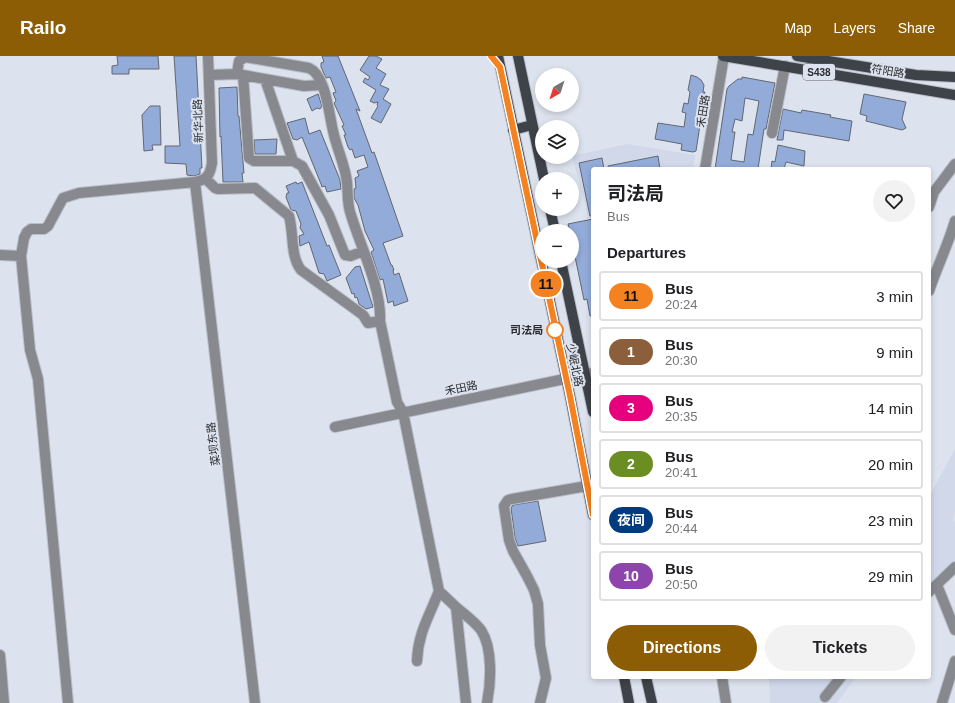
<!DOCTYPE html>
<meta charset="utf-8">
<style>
body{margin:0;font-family:Arial,"Noto Sans SC",sans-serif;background:#f2f2f2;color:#202124;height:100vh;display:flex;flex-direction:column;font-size:15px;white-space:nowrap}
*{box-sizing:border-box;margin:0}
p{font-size:13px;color:#757577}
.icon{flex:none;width:22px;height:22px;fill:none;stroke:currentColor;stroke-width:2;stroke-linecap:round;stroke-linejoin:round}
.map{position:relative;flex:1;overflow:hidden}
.drawer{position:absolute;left:591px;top:111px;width:340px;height:512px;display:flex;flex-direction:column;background:#fff;border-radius:4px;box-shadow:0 2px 6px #0003}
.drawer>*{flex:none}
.badge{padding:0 8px;border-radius:13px;font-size:14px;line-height:26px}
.needle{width:26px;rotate:219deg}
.buttons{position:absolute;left:535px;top:12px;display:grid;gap:8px}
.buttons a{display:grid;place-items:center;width:44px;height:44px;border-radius:50%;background:#fff;box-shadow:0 2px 6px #0003;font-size:20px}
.map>.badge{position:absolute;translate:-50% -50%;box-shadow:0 0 0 2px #fff}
h2{padding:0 16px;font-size:15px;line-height:36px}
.round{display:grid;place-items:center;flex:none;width:42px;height:42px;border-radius:21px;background:#f2f2f2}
.overview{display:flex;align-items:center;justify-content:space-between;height:68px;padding:0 16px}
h1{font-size:19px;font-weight:700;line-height:30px}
.primary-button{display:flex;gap:8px;margin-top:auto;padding:8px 16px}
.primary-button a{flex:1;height:46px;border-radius:24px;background:#8c5d04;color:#fff;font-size:16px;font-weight:700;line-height:46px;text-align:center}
.primary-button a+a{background:#f2f2f2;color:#202124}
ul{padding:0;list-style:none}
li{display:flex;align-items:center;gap:12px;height:50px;margin:0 8px 6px;padding:0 8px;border:2px solid #e0e0e0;border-radius:4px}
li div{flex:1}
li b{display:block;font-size:15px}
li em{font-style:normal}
li .badge{min-width:44px;font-weight:700;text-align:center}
header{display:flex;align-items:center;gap:24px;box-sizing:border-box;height:56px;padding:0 20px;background:#8c5d04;color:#fff}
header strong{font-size:19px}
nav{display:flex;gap:22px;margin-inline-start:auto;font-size:14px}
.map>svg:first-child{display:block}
.built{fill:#d0d8ea}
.building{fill:#92abd9;stroke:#626770;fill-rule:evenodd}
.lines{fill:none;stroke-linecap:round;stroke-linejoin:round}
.minor-casing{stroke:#b9bec8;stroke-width:12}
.major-casing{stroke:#b9bec8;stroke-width:12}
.minor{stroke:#87898e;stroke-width:10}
.major{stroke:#3e4249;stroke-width:10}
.line-casing{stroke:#fff;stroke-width:9}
.line{stroke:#f58220;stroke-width:6}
.stop-dot{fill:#fff;stroke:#f58220;stroke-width:2}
.labels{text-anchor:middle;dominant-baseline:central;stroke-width:4;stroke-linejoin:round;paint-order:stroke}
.shield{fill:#dde3ee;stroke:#606369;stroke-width:1}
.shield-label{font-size:10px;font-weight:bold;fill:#2a2c30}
.street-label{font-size:11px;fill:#2a2c30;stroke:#dde3ee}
.stop-label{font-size:11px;font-weight:bold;fill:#2a2c30;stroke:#dde3ee;text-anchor:end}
</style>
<header>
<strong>Railo</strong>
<nav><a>Map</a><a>Layers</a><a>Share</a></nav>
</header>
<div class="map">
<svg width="955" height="647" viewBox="0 0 955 647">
<rect width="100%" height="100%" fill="#dde3ee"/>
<!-- built -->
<path class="built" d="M627 88 695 99 693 113H593V179L572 100Z
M955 393V456L953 465 955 466V517L929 543V441Z
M769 621H856L837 647H770Z"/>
<!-- building -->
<path class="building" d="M117 0H158L159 13H129V18H112V10L118 9Z
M174 0H196L202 112H200V118L194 120 187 119 186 108 165 107V90H180Z
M322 0H338L360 55 356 53 372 97 374 96 403 180 383 187 391 209H392L394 214H393L394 219 399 217 408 245 394 250 393 245 388 247 383 223 380 224 371 196 374 194 365 175 358 149 354 142V133L356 132 355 122 359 120 357 115 368 111 364 99 355 102 352 93 350 94 348 91 344 79H346L342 70 344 69 334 47 336 45 333 37 336 36 330 21 326 22 321 11V7L324 6Z
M369 0H376L382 3 376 12 386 18 380 29 389 33 383 43 391 48 381 67 371 62 378 50 377 49 378 46 374 47 370 45 376 34 363 26 365 22 368 24 370 21 360 14Z
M691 19 697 21 701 24 704 29 703 36H705L696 95 693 96 681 94 682 88 655 83 658 67 684 71 686 57 682 56 684 47 688 48 690 36 688 34Z
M742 21 775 27 766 73H764L758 113H715L727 33 729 30 738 23H742ZM745 42 759 45 753 79 748 78 744 106 731 104 735 76H732L735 63 742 65Z
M237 31 238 60H239L244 117H242L243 126H223L221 80 220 81 219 32Z
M318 38 322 50 320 53 317 52 312 55 307 43Z
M864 38 906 46 902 63 906 72 902 74 866 65 867 60 860 58Z
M150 50H160L161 89H152L153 94 144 95 142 59Z
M783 53 801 57 802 54 831 59 830 61 852 65 849 85 784 74 783 84H777Z
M305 62 309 78 320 74 340 124 341 133 327 136 325 130 322 131 321 128 302 81 297 84 293 83 287 67Z
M277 83 276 98H255L254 84Z
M778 89 805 95 804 110 786 106 784 113H771L772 105 775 106Z
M658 100 660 113H609L608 110Z
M602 102 604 113H593V160H590L579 107Z
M296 126 297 128 302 126 327 190 329 189 341 219 327 225 324 218 319 217 309 186 300 190 299 180 304 178 300 172 301 168 296 155 291 154 286 141 287 137H289L286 130Z
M593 163V260H590L587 243 584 244 572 186V175H570L568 168Z
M360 210 373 251 366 253 359 248 357 241 355 242 354 237 352 238 346 222 355 211Z
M538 445 546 485 518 490 515 482 511 452 513 449Z"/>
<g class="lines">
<!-- minor casing -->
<g class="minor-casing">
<path id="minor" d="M237 18 239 5 245 1 309 12C327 20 329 62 334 79 338 95 345 110 347 126 348 137 347 149 351 159 360 189 382 234 380 265L397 346 403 356 439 535 456 551 466 647
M209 19 237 18 304 30 321 29
M243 19 249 102 254 105H293L302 110 329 159 345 199 351 200 363 195
M265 23 293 105
M772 77 785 10
M705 113 724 0
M206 123 215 132 218 133 255 132 289 160C294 177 290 200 301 214L363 259 368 267 380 265
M195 126 255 647
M929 151 934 136 955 108
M0 199 21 200
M929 235C937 211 948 189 955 165
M335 371 593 317
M937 529 955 574
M929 536 955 511
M456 551C464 558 474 565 481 574 493 592 491 627 487 647
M0 599 4 647
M417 605C418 577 429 561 439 535
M722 621 726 647
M825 641 841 621
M68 647 38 323 30 294 21 200 24 182 27 176 31 173H44L48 170 63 142 79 137 195 126C207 124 210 119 212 107L208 0
M540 647 546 622 540 589 538 548 534 534 527 520 513 495 509 484 504 450 508 444 512 443 587 430
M942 647 955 605"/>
</g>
<!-- major casing -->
<g class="major-casing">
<path id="major" d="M498 0 570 340 593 459
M518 0 544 123
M723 0 955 39
M797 0 916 19 955 21
M513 74 532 69
M550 153 555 175
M561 205 593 356
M624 621 629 647
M646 621 652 647"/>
</g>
<!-- minor -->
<use href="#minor" class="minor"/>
<!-- major -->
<use href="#major" class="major"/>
</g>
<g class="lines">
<!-- line casing -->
<g class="line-casing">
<path id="line" d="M491 0 500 11 570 340 593 459"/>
</g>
<!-- line -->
<use href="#line" class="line"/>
</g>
<!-- markers -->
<circle class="stop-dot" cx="555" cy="274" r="8"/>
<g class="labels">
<!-- shield labels -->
<rect class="shield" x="803" y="8" width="32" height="16" rx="3"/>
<g class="shield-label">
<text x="819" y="16">S438</text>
</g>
<!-- street labels -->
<g class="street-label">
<text transform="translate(888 15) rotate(9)">符阳路</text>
<text transform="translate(703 55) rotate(-81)">禾田路</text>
<text transform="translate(198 65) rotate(-92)">新华北路</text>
<text transform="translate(575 309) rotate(78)">少岷北路</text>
<text transform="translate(461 332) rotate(-12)">禾田路</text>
<text transform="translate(213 388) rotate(-97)">菜坝东路</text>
</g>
<!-- stop labels -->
<g class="stop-label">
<text x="543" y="274">司法局</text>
</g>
</g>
</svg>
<div class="buttons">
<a><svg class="needle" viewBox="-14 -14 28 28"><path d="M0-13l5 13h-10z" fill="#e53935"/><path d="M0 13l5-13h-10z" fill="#757577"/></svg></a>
<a><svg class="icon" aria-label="layers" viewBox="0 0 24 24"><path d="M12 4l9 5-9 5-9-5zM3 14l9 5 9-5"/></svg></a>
<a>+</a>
<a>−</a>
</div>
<b class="badge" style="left:546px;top:228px;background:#f58220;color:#111">11</b>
<section class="drawer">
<div class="overview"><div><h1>司法局</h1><p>Bus</p></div><a class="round"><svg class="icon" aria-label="heart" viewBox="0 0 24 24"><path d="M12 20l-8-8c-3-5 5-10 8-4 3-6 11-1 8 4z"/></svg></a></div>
<h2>Departures</h2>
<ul>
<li><span class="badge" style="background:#f58220;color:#111">11</span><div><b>Bus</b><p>20:24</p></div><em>3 min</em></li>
<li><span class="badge" style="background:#8b5e3c;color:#fff">1</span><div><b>Bus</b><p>20:30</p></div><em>9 min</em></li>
<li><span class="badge" style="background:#e6007e;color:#fff">3</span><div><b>Bus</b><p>20:35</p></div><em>14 min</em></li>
<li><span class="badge" style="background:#6b8e23;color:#fff">2</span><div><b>Bus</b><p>20:41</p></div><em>20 min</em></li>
<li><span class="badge" style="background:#003b80;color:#fff">夜间</span><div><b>Bus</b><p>20:44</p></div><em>23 min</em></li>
<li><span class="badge" style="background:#8e44ad;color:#fff">10</span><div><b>Bus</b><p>20:50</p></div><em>29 min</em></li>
</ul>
<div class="primary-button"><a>Directions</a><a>Tickets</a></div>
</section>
</div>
